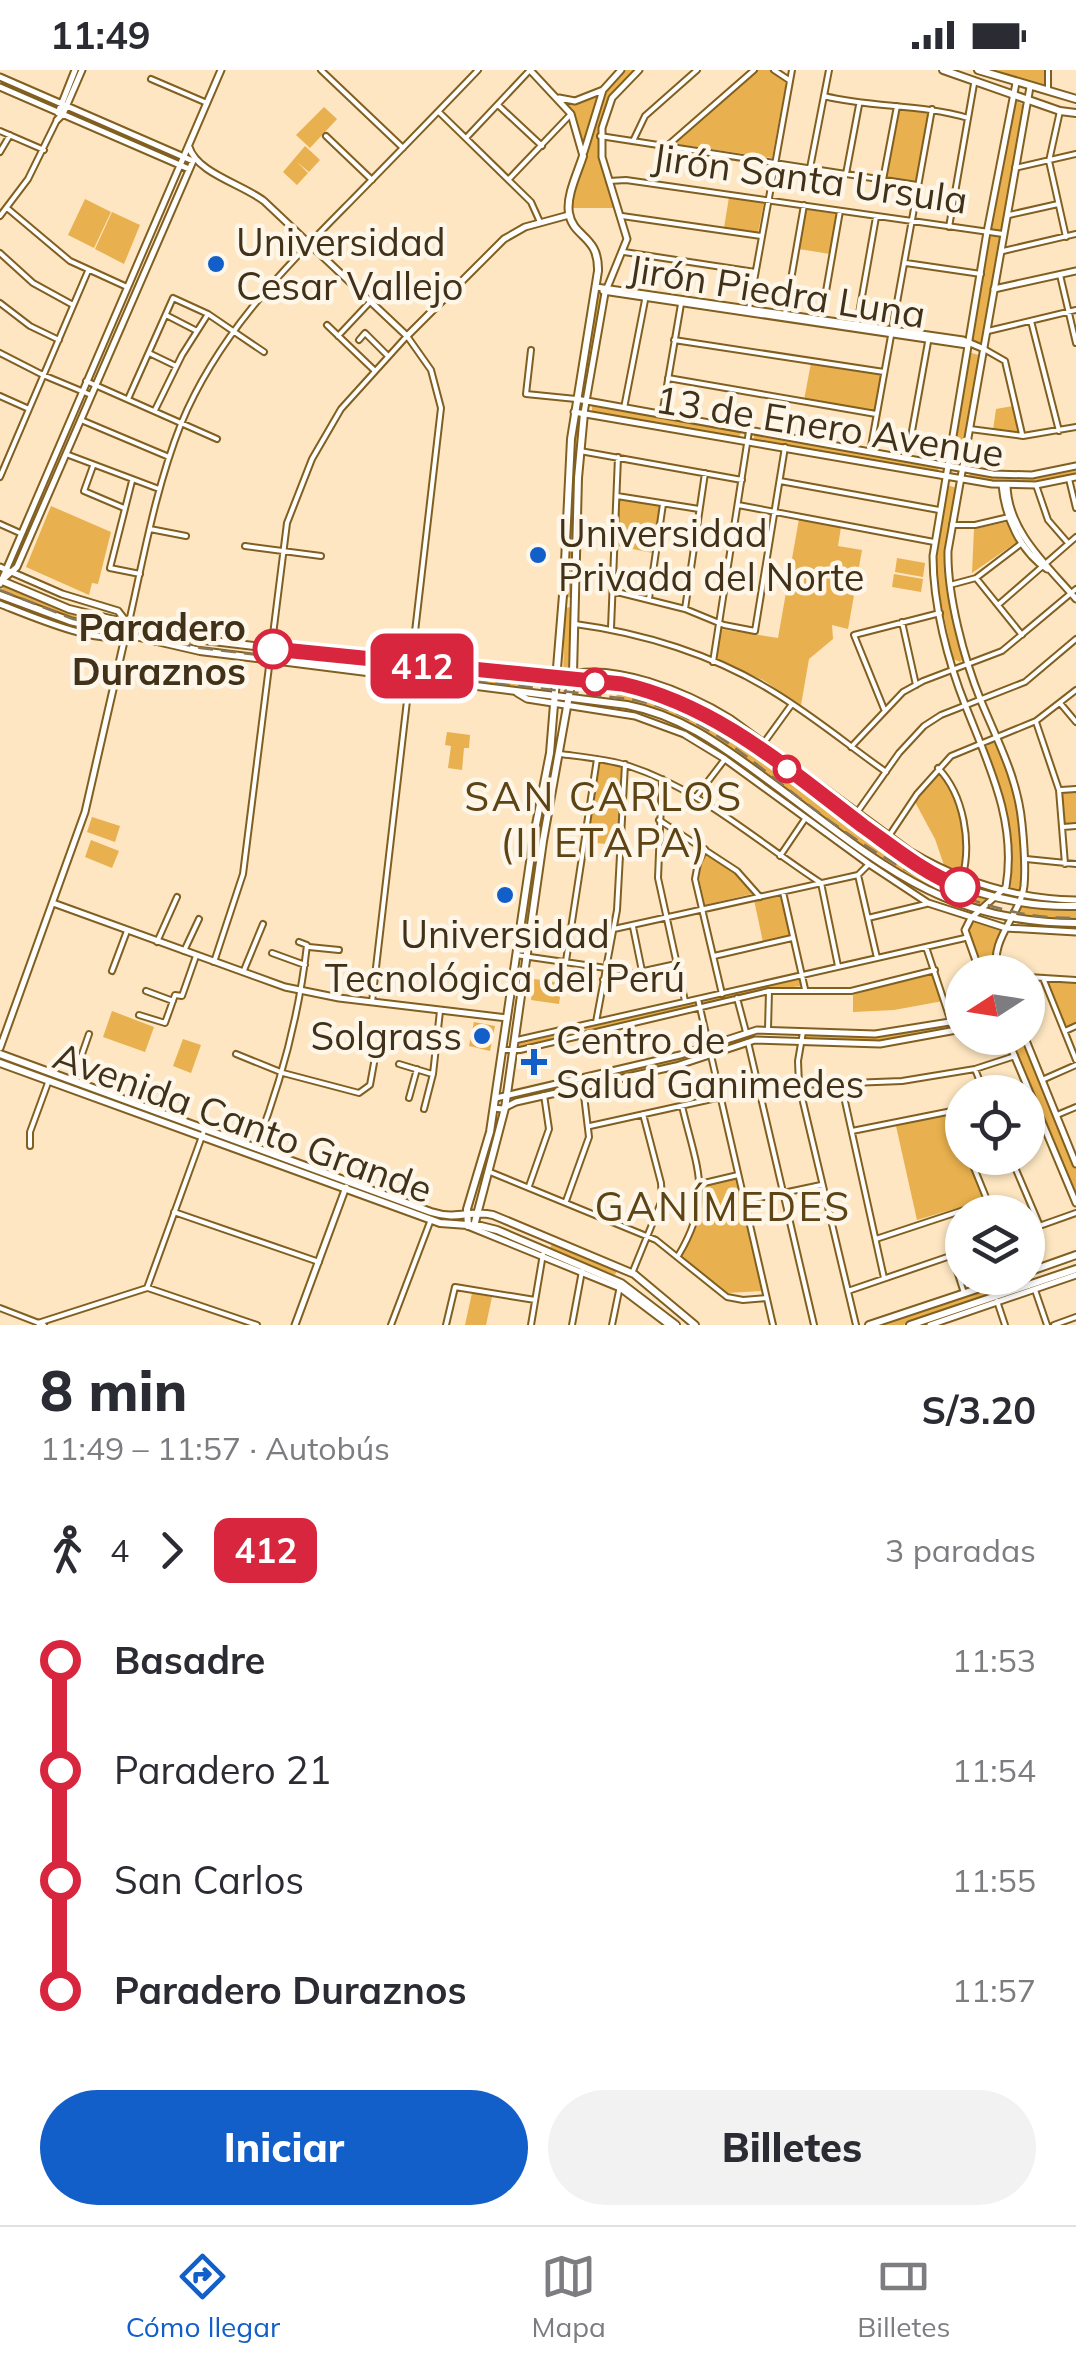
<!DOCTYPE html>
<html lang="es">
<meta charset="utf-8">
<style>
body{margin:0;font-family:Mulish,sans-serif;background:#f2f2f3;color:#2b2b33;height:100vh;display:flex;flex-direction:column;font-size:38px;white-space:nowrap}
*{box-sizing:border-box;margin:0}
p{font-size:32px;color:#7c7c81}
.icon{flex:none;width:55px;height:55px;fill:none;stroke:currentColor;stroke-width:2;stroke-linecap:round;stroke-linejoin:round}
.map{position:relative;height:1255px;overflow:hidden}
.side{display:flex;flex-direction:column;background:#fff;flex:1}
.side>*{flex:none}
.badge{padding:0 20px;border-radius:15px;font-size:35px;line-height:65px}
.needle{width:65px;rotate:258deg}
.tools{position:absolute;left:945px;top:885px;display:grid;gap:20px}
.tools a{display:grid;place-items:center;width:100px;height:100px;border-radius:50%;background:#fff;box-shadow:0 2px 8px #0004;font-size:50px}
.map>.badge{position:absolute;translate:-50% -50%;box-shadow:0 0 0 5px #fff}
.legs{display:flex;align-items:center;gap:15px;height:110px;padding:0 40px;font-size:32px}
.legs p{margin-inline-start:auto}
.summary{display:flex;align-items:center;justify-content:space-between;height:170px;padding:0 40px}
h1{font-size:55px;font-weight:800;line-height:75px}
.primary-button{display:flex;gap:20px;margin-top:auto;padding:20px 40px}
.primary-button a{flex:1;height:115px;border-radius:60px;background:#135fca;color:#fff;font-size:40px;font-weight:800;line-height:115px;text-align:center}
.primary-button a+a{background:#f2f2f3;color:#2b2b33}
ul{padding:0 40px;list-style:none}
li{display:flex;align-items:center;gap:35px;height:110px;font-size:38px}
li i{display:grid;place-items:center;width:15px;height:100%;margin:0 12px;background:currentColor}
li i::after{content:'';width:25px;height:25px;margin:-12px;border:8px solid;border-radius:50%;background:#fff}
li p{margin-inline-start:auto}
li:first-child i{background:linear-gradient(#0000 50%,currentColor 0)}
li:last-child i{background:linear-gradient(currentColor 50%,#0000 0)}
.status{display:flex;justify-content:space-between;align-items:center;height:70px;padding:0 50px;background:#fff;direction:ltr}
.status svg{height:28px;fill:currentColor}
.tabs{display:flex;justify-content:space-around;align-items:center;height:140px;border-top:2px solid #e1e1e2;background:#fff;font-size:28px;color:#7c7c81}
.tabs a{display:grid;justify-items:center;gap:5px}
.tabs .active{color:#135fca}
.map>svg:first-child{display:block}
.green{fill:#e8b04e}
.lines{fill:none;stroke-linecap:round;stroke-linejoin:round}
.minor-casing{stroke:#815f20;stroke-width:8}
.tertiary-casing{stroke:#815f20;stroke-width:9}
.secondary-casing{stroke:#815f20;stroke-width:9}
.primary-casing{stroke:#815f20;stroke-width:10}
.minor{stroke:#fff;stroke-width:4}
.tertiary{stroke:#fff;stroke-width:5}
.secondary{stroke:#fff;stroke-width:5}
.primary{stroke:#fff;stroke-width:6}
.rail{stroke:#887658;stroke-width:2.5;stroke-dasharray:15 8;stroke-linecap:butt}
.line-1-casing{stroke:#fff;stroke-width:22}
.line-1{stroke:#d7263d;stroke-width:15}
.poi-dot{fill:#135fca;stroke:#fdf6e9;stroke-width:4}
.stop-1-dot{fill:#fff;stroke:#d7263d;stroke-width:5}
.labels{text-anchor:middle;dominant-baseline:central;stroke-width:9;stroke-linejoin:round;paint-order:stroke}
.street-label{font-size:38px;fill:#403118;stroke:#fdf6e9}
.poi-label{font-size:38px;fill:#403118;stroke:#fdf6e9;text-anchor:start}
.stop-label{font-size:38px;font-weight:bold;fill:#403118;stroke:#fdf6e9;text-anchor:end}
.neighbourhood-label{font-size:40px;letter-spacing:2.5px;fill:#5e4414;stroke:#fdf6e9}
</style>
<div class="status"><b>11:49</b><svg viewBox="0 0 49 12"><path d="M0 12V9h3v3zM5 12V6h3v6zM10 12V3h3v9zM15 12V0h3v12zM26 1h20v11H26zM47 4h2v5h-2z"/></svg></div>
<div class="map">
<svg width="1076" height="1255" viewBox="0 0 1076 1255">
<rect width="100%" height="100%" fill="#fde6c1"/>
<!-- green -->
<path class="green" d="M626 0H636C585 45 597 80 616 138H572L570 135 605 23Z
M757 0H770L786 13 772 88 675 74Z
M995 0H1046V18Z
M598 25V26L583 75 577 51 565 33 581 32Z
M1016 31 1024 35 1002 161 990 160 1012 32Z
M324 37 337 49 310 78 296 65Z
M898 37 930 39 917 113 885 108Z
M305 76 320 90 309 102 297 92 308 103 297 115 283 102Z
M729 127 764 132 758 163 724 158Z
M85 129 111 142 94 178 68 165Z
M805 139 837 144 830 184 799 179Z
M112 142 140 155 124 194 95 179Z
M989 165 1001 166 981 276 970 273Z
M598 223 603 226 586 323 581 324Z
M968 282 979 285 962 388 951 387Z
M811 293 881 304 874 342 804 330Z
M592 336 740 362 741 363 739 367 592 342Z
M1013 336 1019 363 993 360 996 339Z
M577 348 581 349 571 528 565 526 571 389Z
M754 364 937 397 939 399 936 402 754 370Z
M1076 398V404C1039 412 1005 417 968 407L971 402 1016 408Z
M947 415 957 418 947 506 966 586 960 592 953 589 935 504V484Z
M619 427 661 435 653 483 617 476Z
M51 436 111 462 98 514 92 513 89 525 26 497Z
M799 449 841 457 838 476 862 480 848 559 832 555 833 569 809 589 801 635 763 610 716 590 720 559 778 568Z
M1007 452 1017 472 972 503 974 459Z
M897 488 925 493 923 507 895 502Z
M894 504 923 509 921 522 892 517Z
M4 514 118 553 117 559 56 546 1 523Z
M571 537 568 605H563L565 538Z
M274 582 405 597V602L273 588Z
M414 598 531 611 530 619 413 604Z
M635 620 674 632 673 635 722 659 927 805 989 829 980 838C843 798 758 656 616 629L617 623 634 625Z
M447 662 470 665 469 678H464L462 700 448 698 451 676 445 675Z
M992 671 998 673C1014 721 1026 767 1020 818L1015 821 1010 816C1010 767 1004 724 986 677Z
M556 689 525 881 520 882 537 757 551 690Z
M599 693 624 696 617 775 584 772Z
M938 702C961 728 966 768 961 802L958 803 945 798 935 769 915 732Z
M1076 721V754H1065L1062 722Z
M92 747 120 756 115 772 87 762Z
M91 770 119 781 112 798 85 787Z
M706 783 736 802 756 823 705 835 699 808 702 785Z
M782 823 791 866 763 872 754 830Z
M1019 837 1076 839V850L1017 847Z
M973 852 1001 861 993 893 994 902H981L966 867 968 855Z
M933 902 943 931 894 940 853 942V925Z
M534 909 562 913 559 934 531 930Z
M799 909 803 916 772 919 703 934 704 930Z
M1050 910 1076 911V953L1065 958 1047 914Z
M693 933 695 937 520 977 518 974Z
M112 941 154 957 145 982 103 967Z
M962 951V958L880 971 804 967 806 963 887 965Z
M474 952 495 956 490 981 469 976Z
M1010 968H1021L1076 1099V1128Z
M183 969 201 975 191 1003 173 996Z
M705 979V984L673 995 513 1032 509 1028Z
M950 1044 962 1077V1088H967L984 1130 917 1150 896 1056Z
M737 1107 764 1220 762 1221 727 1223 681 1186 701 1146 703 1115Z
M553 1172 617 1200 615 1205 549 1180Z
M1018 1208H1027L1028 1214 903 1255H876Z
M472 1223 492 1227 486 1255H465Z"/>
<g class="lines">
<!-- minor casing -->
<g class="minor-casing">
<path id="minor" d="M321 0 403 78
M774 0 789 10
M151 9 207 33
M1048 20V0
M824 26C872 38 921 34 968 48
M498 35 542 76
M1060 41 1049 91 1066 167
M440 43 531 132 540 152
M0 61 44 80
M326 66 372 110
M600 66 917 115
M466 68 530 0
M634 69 645 46 697 0
M667 76 754 0
M0 82 10 65
M810 98 829 0
M1015 98 1076 84
M846 104 859 35
M509 109 571 44
M883 110 897 36
M609 111 626 110 1003 164
M7 138 70 191 127 217
M1009 145 1058 134
M0 146 28 109 56 52
M622 146 761 166
M949 157 974 14
M1003 181 1076 164
M624 182 755 202
M0 183 33 213 73 235
M906 193 981 204
M1060 205 1076 273
M0 233 30 256 59 270
M749 239 792 0
M785 244 804 135
M166 245 197 261
M821 250 840 141
M1031 251 1059 361
M327 255 374 300
M857 255 876 147
M988 261 1076 240
M338 266 369 233
M359 270 365 263 388 286
M674 270 884 302
M984 279 1005 291 1022 364
M531 280 526 324 576 329
M0 283 43 305 91 325
M149 283 176 296
M668 308 876 344
M86 311 217 369
M0 326 29 339
M128 329 173 228 208 244 264 282
M624 338 646 225
M155 340 182 285 208 244
M662 345 681 234
M81 350 169 387
M970 359 1023 366 1076 357
M580 381 742 410
M870 382 932 39
M66 384 159 419
M907 389 928 272
M93 396 84 421 124 438
M0 407 88 201
M1069 409 1076 438
M132 411 110 498 140 504
M780 411 939 440
M1036 415 1048 450 1068 473
M617 426 699 439
M738 435 934 472
M0 454 20 463
M952 455H975L1009 447
M150 459 186 466
M245 476 321 486
M976 508 1022 565
M950 515 976 508 1022 473
M613 521 685 539 724 555 755 561 785 377
M649 529 663 434
M998 535 1076 467
M685 539 705 403
M129 552C144 485 156 417 181 354 218 264 284 199 351 131 393 88 436 44 478 0
M902 552 916 615
M575 554C643 563 714 585 772 621 812 645 848 675 886 702
M611 558 618 387
M713 592 749 361
M1060 633 1076 652
M884 639 854 565 940 543
M1036 652 1059 720 1065 794
M763 674 792 634
M851 677 903 622 923 611 1002 581 1076 519
M560 684C583 687 608 689 629 696 700 719 759 773 821 813
M938 698C964 725 972 773 962 809
M662 709 658 808 685 931
M1061 720 1076 719
M696 727 725 689
M858 741 899 683 924 656 941 645 1025 612 1076 569
M659 750 737 801 760 827
M1063 757 1076 756
M889 766 917 724 951 686 1036 651 1076 620
M705 779 698 793 695 809 722 924
M780 786 805 749
M1026 789 1076 794
M858 805 877 888
M821 813 838 896
M783 822 805 919
M868 848 926 834
M633 857 642 901
M614 859 858 805 869 794
M157 872 177 827
M309 877 339 880
M926 877 951 952
M184 881 199 849
M272 883 305 895
M516 885 606 898
M714 886 792 868
M566 891 597 689
M214 892 243 804 287 453 312 389 341 339 407 266 431 300 441 338 372 932
M244 900 263 854
M112 901 127 861
M1028 907 1076 910
M1043 908 1076 990
M603 910 676 894
M146 921 173 931
M737 928 746 962
M698 929 773 1255
M139 945 165 953 175 925 182 926 196 886
M596 952 617 840 625 694
M768 959 769 921
M1065 961 1076 956
M803 962 798 991 799 1015 856 1255
M517 970 965 868
M748 972 814 1255
M505 980H520L769 921H851L935 900
M236 984 283 1003 359 1023 370 1015 376 982
M399 994 432 1004
M975 999 984 1022
M73 1010 89 964
M1042 1010 1076 995
M841 1013 884 1208
M799 1015 902 1011 975 999 1015 986
M409 1028 417 999
M424 1039 433 1004 440 941
M952 1042 962 1069
M1057 1045 1076 1037
M590 1056 721 1027
M852 1061 962 1039
M30 1076V1062L49 1010
M256 1077C282 1010 299 946 307 875L299 872
M970 1088 992 1142
M1011 1088 1040 1156
M490 1102 656 1170 727 1227 743 1230 766 1228
M700 1114 738 1105
M529 1116 549 1059 544 1025
M566 1131 589 1067 583 1017
M745 1131 821 1115
M174 1142 319 1192
M1028 1160 1076 1143
M876 1169 988 1132
M952 1185 964 1223
M678 1186C714 1126 697 1100 682 1036
M633 1201 662 1130 661 1113 643 1044
M148 1218 257 1255
M1035 1220 1047 1255
M848 1221 962 1182
M997 1231 1005 1255
M0 1238 44 1255
M38 1253 147 1218 205 1058
M391 1255 430 1152
M446 1255 455 1217 535 1230
M531 1255 543 1184
M572 1255 582 1201
M612 1255 620 1216
M1054 1255 1076 1247"/>
</g>
<!-- tertiary casing -->
<g class="tertiary-casing">
<path id="tertiary" d="M189 77C197 103 242 114 264 131L407 266 504 169 525 157 569 145
M184 86 221 0
M596 217 963 270 984 279
M994 219 1076 201
M603 221 967 275
M1002 415C1005 447 1020 481 1047 499
M1007 415C1008 462 1048 496 1076 529
M53 833 285 917 339 928 507 948
M0 978 85 742 128 554
M496 1028 680 985 757 960 875 964 962 950
M494 1038 502 1039 516 1032 676 996 755 970 880 974 962 959
M470 1157 620 1218 669 1255
M295 1255 346 1117
M930 1255 1076 1205"/>
</g>
<!-- secondary casing -->
<g class="secondary-casing">
<path id="secondary" d="M530 0 571 44 583 86
M0 7 193 91 17 497 1 511
M0 17 189 99
M559 28 575 31 603 20
M58 43 75 0
M57 50 63 44 82 0
M584 82 603 20 621 0
M576 329 993 404 1032 405 1076 396
M574 342 992 414 1036 415 1076 407
M584 343 605 223 627 169 602 87V58L612 28 639 0
M0 497 62 524 118 541 128 554
M0 514 184 86
M0 534C26 544 102 577 125 565
M562 607C610 589 689 623 731 649L911 782C962 812 1016 829 1076 830
M517 623 527 629 635 646 684 664 725 689 869 794 928 833 1006 858 1076 862
M980 902 965 860 971 848 1006 817C1017 752 989 696 966 637 948 592 933 535 933 486L987 162 1016 13
M998 902C988 871 1020 846 1024 816 1026 796 1024 774 1022 754 1018 709 998 672 981 631 964 589 947 525 948 481L1030 17
M1007 968 1076 1133
M1025 968 1076 1094"/>
</g>
<!-- primary casing -->
<g class="primary-casing">
<path id="primary" d="M943 0 1060 41 1076 43
M978 0 1076 29
M0 510 69 539 188 568 410 595 622 614 657 623 722 653 936 806C981 827 1026 837 1076 836
M0 525 70 551 200 581 627 635C679 645 718 673 760 704 867 782 935 853 1076 853
M0 984 431 1142C459 1151 470 1139 493 1145L634 1204 695 1255
M0 993 440 1153 481 1156 497 1160 621 1213 676 1255
M468 1156 467 1139 490 1062 534 765 550 683 564 513 571 369 598 201C599 165 573 168 569 143 566 126 578 102 583 86
M474 1156 505 1038 543 771 573 603 578 408 584 343
M1028 1202 1076 1185
M869 1255 1010 1208
M910 1255 1076 1199"/>
</g>
<!-- minor -->
<use href="#minor" class="minor"/>
<!-- tertiary -->
<use href="#tertiary" class="tertiary"/>
<!-- secondary -->
<use href="#secondary" class="secondary"/>
<!-- primary -->
<use href="#primary" class="primary"/>
<!-- rail -->
<path class="rail" d="M0 520 73 549 200 578 629 629C694 640 742 683 793 723 873 786 971 850 1076 848"/>
</g>
<g class="lines">
<!-- line-1 casing -->
<g class="line-1-casing">
<path id="line-1" d="M273 579 622 614C716 635 788 699 863 756 894 778 924 803 960 817"/>
</g>
<!-- line-1 -->
<use href="#line-1" class="line-1"/>
</g>
<!-- markers -->
<g class="poi-dot">
<circle cx="216" cy="194" r="10"/>
<circle cx="538" cy="485" r="10"/>
<circle cx="505" cy="825" r="10"/>
<circle cx="482" cy="966" r="10"/>
<path d="M529 977h10v10h10v10h-10v10h-10v-10h-10v-10h10z"/>
</g>
<g class="stop-1-dot">
<circle cx="273" cy="579" r="18"/>
<circle cx="595" cy="612" r="12"/>
<circle cx="787" cy="699" r="12"/>
<circle cx="960" cy="817" r="18"/>
</g>
<g class="labels">
<!-- street labels -->
<g class="street-label">
<text transform="translate(810 108) rotate(8)">Jirón Santa Ursula</text>
<text transform="translate(777 221) rotate(9)">Jirón Piedra Luna</text>
<text transform="translate(830 356) rotate(9)">13 de Enero Avenue</text>
<text transform="translate(243 1052) rotate(20)">Avenida Canto Grande</text>
</g>
<!-- poi labels -->
<g class="poi-label">
<text x="236" y="172">Universidad<tspan x="236" dy="44">Cesar Vallejo</tspan></text>
<text x="558" y="463">Universidad<tspan x="558" dy="44">Privada del Norte</tspan></text>
<text x="505" y="864" text-anchor="middle">Universidad<tspan x="505" dy="44">Tecnológica del Perú</tspan></text>
<text x="462" y="966" text-anchor="end">Solgrass</text>
<text x="556" y="970">Centro de<tspan x="556" dy="44">Salud Ganimedes</tspan></text>
</g>
<!-- stop labels -->
<g class="stop-label">
<text x="246" y="557">Paradero<tspan x="246" dy="44">Duraznos</tspan></text>
</g>
<!-- neighbourhood labels -->
<g class="neighbourhood-label">
<text x="604" y="726">SAN CARLOS<tspan x="604" dy="46">(II ETAPA)</tspan></text>
<text x="723" y="1136">GANÍMEDES</text>
</g>
</g>
</svg>
<div class="tools">
<a><svg class="needle" viewBox="-14 -14 28 28"><path d="M0-13l5 13h-10z" fill="#e53935"/><path d="M0 13l5-13h-10z" fill="#7c7c81"/></svg></a>
<a><svg class="icon" aria-label="locate" viewBox="0 0 24 24"><circle cx="12" cy="12" r="6"/><path d="M12 2v4M12 18v4M2 12h4M18 12h4"/></svg></a>
<a><svg class="icon" aria-label="layers" viewBox="0 0 24 24"><path d="M12 4l9 5-9 5-9-5zM3 14l9 5 9-5"/></svg></a>
</div>
<b class="badge" style="left:422px;top:596px;background:#d7263d;color:#fff">412</b>
</div>
<section class="side">
<div class="summary"><div><h1>8 min</h1><p>11:49 – 11:57 · Autobús</p></div><b>S/3.20</b></div>
<div class="legs"><svg class="icon" aria-label="walk" viewBox="0 0 24 24"><circle cx="13" cy="4" r="2"/><path d="M13 8l-2 6 4 7M11 14l-3 7M7 12l3-4h3l4 4"/></svg>4<svg class="icon" aria-label="forward" viewBox="0 0 24 24"><path d="M9 5l7 7-7 7"/></svg><b class="badge" style="background:#d7263d;color:#fff">412</b><p>3 paradas</p></div>
<ul>
<li><i style="color:#d7263d"></i><b>Basadre</b><p>11:53</p></li>
<li><i style="color:#d7263d"></i><span>Paradero 21</span><p>11:54</p></li>
<li><i style="color:#d7263d"></i><span>San Carlos</span><p>11:55</p></li>
<li><i style="color:#d7263d"></i><b>Paradero Duraznos</b><p>11:57</p></li>
</ul>
<div class="primary-button"><a>Iniciar</a><a>Billetes</a></div>
</section>
<nav class="tabs">
<a class="active"><svg class="icon" aria-label="directions" viewBox="0 0 24 24"><path d="M12 3l9 9-9 9-9-9zM9 14v-3h6M13 9l2 2-2 2"/></svg>Cómo llegar</a>
<a><svg class="icon" aria-label="map" viewBox="0 0 24 24"><path d="M3 6l6-2 6 2 6-2v14l-6 2-6-2-6 2zM9 4v14M15 6v14"/></svg>Mapa</a>
<a><svg class="icon" aria-label="tickets" viewBox="0 0 24 24"><path d="M3 7h18v10H3zM15 7v10"/></svg>Billetes</a>
</nav>
